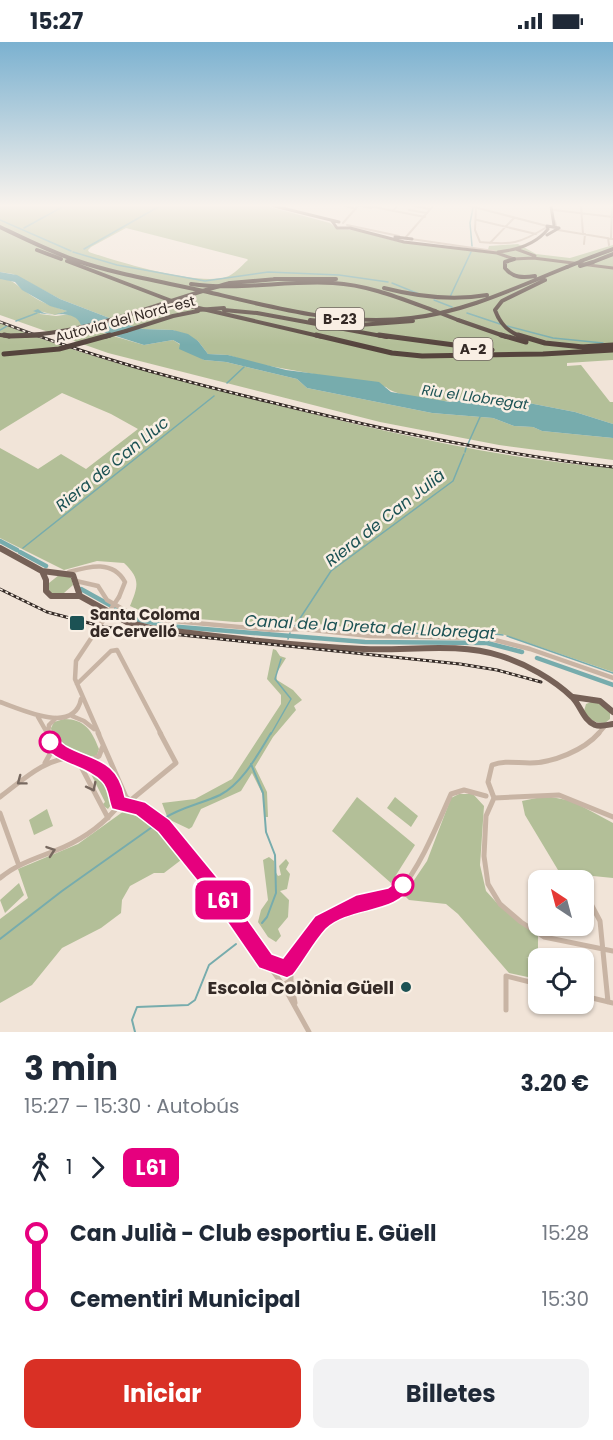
<!DOCTYPE html>
<html lang="es">
<meta charset="utf-8">
<style>
body{margin:0;font-family:Poppins,sans-serif;background:#f2f2f3;color:#1f2937;height:100vh;display:flex;flex-direction:column;font-size:22px;white-space:nowrap}
*{box-sizing:border-box;margin:0}
p{font-size:20px;color:#747a83}
.icon{flex:none;width:33px;height:33px;fill:none;stroke:currentColor;stroke-width:2;stroke-linecap:round;stroke-linejoin:round}
.map{position:relative;height:990px;overflow:hidden}
.drawer{display:flex;flex-direction:column;background:#fff;flex:1}
.drawer>*{flex:none}
.badge{padding:0 12px;border-radius:9px;font-size:21px;line-height:39px}
.needle{width:39px;rotate:324deg}
.fabs{position:absolute;left:528px;top:828px;display:grid;gap:12px}
.fabs a{display:grid;place-items:center;width:66px;height:66px;border-radius:12px;background:#fff;box-shadow:0 2px 4px #0004;font-size:30px}
.map>.badge{position:absolute;translate:-50% -50%;box-shadow:0 0 0 3px #fff}
.legs{display:flex;align-items:center;gap:9px;height:66px;padding:0 24px;font-size:20px}
.legs p{margin-inline-start:auto}
.headline{display:flex;align-items:center;justify-content:space-between;height:102px;padding:0 24px}
h1{font-size:33px;font-weight:700;line-height:45px}
.primary-button{display:flex;gap:12px;margin-top:auto;padding:12px 24px}
.primary-button a{flex:1;height:69px;border-radius:12px;background:#d93025;color:#fff;font-size:24px;font-weight:700;line-height:69px;text-align:center}
.primary-button a+a{background:#f2f2f3;color:#1f2937}
ul{padding:0 24px;list-style:none}
li{display:flex;align-items:center;gap:21px;height:66px;font-size:22px}
li i{display:grid;place-items:center;width:9px;height:100%;margin:0 8px;background:currentColor}
li i::after{content:'';width:15px;height:15px;margin:-8px;border:4px solid;border-radius:50%;background:#fff}
li p{margin-inline-start:auto}
li:first-child i{background:linear-gradient(#0000 50%,currentColor 0)}
li:last-child i{background:linear-gradient(currentColor 50%,#0000 0)}
.status{display:flex;justify-content:space-between;align-items:center;height:42px;padding:0 30px;background:#fff;direction:ltr}
.status svg{height:16px;fill:currentColor}
.map>svg:first-child{display:block}
.green{fill:#b3bf98;fill-rule:evenodd}
.water{fill:#77acad}
.lines{fill:none;stroke-linecap:round;stroke-linejoin:round}
.stream-far1{stroke:#77acad;stroke-width:1.5}
.stream{stroke:#77acad;stroke-width:2}
.canal{stroke:#77acad;stroke-width:4.5}
.minor-far2{stroke:#c8b4a4;stroke-width:2}
.minor-far1{stroke:#c8b4a4;stroke-width:4.5}
.minor{stroke:#c8b4a4;stroke-width:5}
.major-far1{stroke:#766157;stroke-width:3}
.major{stroke:#766157;stroke-width:6}
.highway-far1{stroke:#55443d;stroke-width:4}
.highway{stroke:#55443d;stroke-width:5}
.rail-casing{stroke:#342a26;stroke-width:3}
.rail{stroke:#f9efe4;stroke-width:1.5;stroke-dasharray:3;stroke-linecap:butt}
.minor-bridge{stroke:#c8b4a4;stroke-width:4.5}
.highway-bridge-far1{stroke:#55443d;stroke-width:4}
.highway-bridge{stroke:#55443d;stroke-width:5}
.oneway{stroke:#77685f}
.line-1{fill:#e6007e;stroke:#fff;stroke-width:1.5}
.poi-dot{fill:#1c5254;stroke:#f9efe4;stroke-width:2}
.stop-1-dot{fill:#fff;stroke:#e6007e;stroke-width:3}
.labels{text-anchor:middle;dominant-baseline:central;stroke-width:5;stroke-linejoin:round;paint-order:stroke}
.far-street-label{font-size:14px;fill:#342a26;stroke:#f9efe4}
.shield{fill:#f9efe4;stroke:#6f655f;stroke-width:1.5}
.shield-label{font-size:14px;font-weight:bold;fill:#342a26}
.far-water-label{font-size:14px;font-style:italic;fill:#1c5254;stroke:#f9efe4}
.poi-label{font-size:15px;font-weight:bold;fill:#342a26;stroke:#f9efe4;text-anchor:start}
.water-label{font-size:16px;font-style:italic;fill:#1c5254;stroke:#f9efe4}
.near-poi-label{font-size:18px;font-weight:bold;fill:#342a26;stroke:#f9efe4;text-anchor:end}
</style>
<div class="status"><b>15:27</b><svg viewBox="0 0 49 12"><path d="M0 12V9h3v3zM5 12V6h3v6zM10 12V3h3v9zM15 12V0h3v12zM26 1h20v11H26zM47 4h2v5h-2z"/></svg></div>
<div class="map">
<svg width="613" height="990" viewBox="0 0 613 990">
<rect width="100%" height="100%" fill="#f1e4d8"/>
<!-- green -->
<path class="green" d="M0 164H266L330 181 337 187C342 188 346 187 351 188 370 189 397 203 413 201L487 211 489 204 518 202 536 212 570 216 613 203V318L567 321V324L581 323 610 360H613V382L575 370 471 350C468 353 464 357 460 358 446 362 396 355 386 345L253 321 228 313 208 312 198 299 173 288 143 287 125 282 60 257 13 232 0 230ZM126 186 247 217 248 218C241 224 234 233 226 235 198 244 119 220 89 210L88 208 91 205Z
M0 237C13 237 15 242 25 249 37 259 53 265 68 269L55 273 39 269 40 272 56 274 70 272 103 291 144 303 173 298 204 318 226 320 297 337 307 346 432 371 493 376 514 384 533 385 542 389 613 396V418L499 403 380 380 108 311 0 273Z
M0 281C84 315 173 337 261 359 377 388 493 416 613 426V630L502 592 346 585 288 579 235 580 150 573 130 564C138 544 141 537 124 521L97 519 64 528 0 496V406L38 427 61 412 86 427 138 387 111 372 62 351 0 389Z
M59 533 71 535 73 543 64 551 52 552 48 547 49 541Z
M273 607 276 608 280 614 286 616 276 632 277 638 293 648 302 658 294 664 296 668 273 695 255 725 267 750 268 775H265L263 753 252 731 241 749 201 767 192 785 189 787 168 777 162 761 195 757 232 737 281 662V653L267 637Z
M596 658 610 670V677L605 681C594 681 590 678 584 669L586 662Z
M64 677C85 677 92 689 99 707L97 713C83 720 64 708 53 699L51 686 54 680Z
M81 721C100 725 124 747 108 767L102 763 105 760 89 728 86 730Z
M459 752H473L484 764 480 823 486 849 496 860 538 894V916L526 915 537 918V937L509 931 458 872 446 862 409 858 404 853 427 819 451 756Z
M546 754 572 759 613 781V836L593 834 584 846V838H564L525 773 522 759Z
M357 755 415 803 391 841 332 789Z
M395 755 418 774 411 785 387 766Z
M47 767 53 784 34 793 29 778Z
M124 769C150 778 167 794 185 815L164 831H154L130 844 122 858 121 871 101 886 62 906 32 943 0 961V877L28 856 18 827 78 802Z
M269 815 274 819 275 829 278 834 281 833 279 824 286 817 289 821 286 827 290 832 287 847 280 849 289 858 288 875 278 887 281 894 276 900 268 895 258 880 261 868 268 858 263 818Z
M19 841 24 853 5 871 0 858Z"/>
<!-- water -->
<path class="water" d="M0 230 17 233 60 257 125 282 143 287 173 288 188 292 198 299 208 312 228 313 286 328 379 340 391 350 450 360 462 358 471 350 575 370 613 382V396L542 389 533 385 514 384 493 376 432 371 307 346 297 337 226 320 204 318 179 307 180 302 173 298 144 303 81 283C74 265 50 277 33 269L38 267C45 274 58 273 67 269L50 264 22 248 15 240 0 237Z"/>
<g class="lines">
<!-- stream-far1 -->
<path class="stream-far1" d="M0 178 71 209
M24 186 64 164
M472 204 470 181 473 166
M84 207 160 164
M73 210 117 223 205 239 268 230 339 233 388 240
M392 241 419 252
M450 255 471 210
M434 258 452 265
M467 271 500 282
M16 279 37 271
M507 284 553 296 603 301
M0 288 7 284
M227 341 244 325
M467 404 480 375
M465 410 466 406
M23 506 214 354
M295 584 331 529 453 439 464 412
M395 592 477 590 503 593
M507 594 613 631
M288 597 290 591
M271 692 291 657 275 637 281 617"/>
<!-- stream -->
<path class="stream" d="M251 722 263 751 266 790 275 813 276 851 267 875 262 881
M163 777C181 765 201 762 220 753 243 741 258 712 271 691
M0 897 62 849 155 783
M135 990 132 978 137 965 188 963 195 958 209 923 236 902"/>
<!-- canal -->
<path class="canal" d="M0 499 17 508
M20 510 46 524
M81 547 135 577 168 584 365 600 487 601 522 610
M537 616 613 643"/>
<!-- minor-far2 -->
<path class="minor-far2" d="M345 164 356 167
M361 164 371 166
M369 164 425 175
M414 164 430 167
M470 164 547 184
M581 164 583 192
M476 166 475 188 480 200C512 203 519 202 547 185
M409 168 427 171
M554 168 613 175
M393 169 397 164
M477 178 536 192
M555 179 556 184
M343 181 358 164
M347 183 399 194
M558 188 613 197
M406 195 433 164
M608 196 609 203
M411 197 494 209
M611 197 612 164
M490 201 514 176
M584 202 585 192"/>
<!-- minor-far1 -->
<path class="minor-far1" d="M69 530C90 524 113 518 125 540L119 555
M76 539 98 544 107 558 126 569 162 578 272 588 303 587 370 594 487 596 530 607 613 636
M96 589 76 619 75 637 99 692
M77 642 111 609 117 608 161 692
M0 660C23 668 74 693 81 657
M72 674 84 679 94 687
M38 675 46 689
M48 692 49 683 56 676
M598 692 604 685"/>
<!-- minor -->
<path class="minor" d="M48 691 52 701 68 713
M98 691 126 755 160 781 181 803 283 943 291 938V931L287 927
M599 691C584 708 553 721 530 721 516 721 505 718 492 723L488 740 494 756 486 774 484 814 488 842 500 862 521 880 544 895 613 909
M78 715C99 723 115 736 117 760L120 762
M89 720 99 714 103 704
M45 721 50 712V700
M0 755C24 737 45 716 76 715L108 776
M494 756 559 753 613 775
M131 758 176 721 160 691
M120 762 137 765
M0 771 18 821
M0 836C19 820 41 815 64 805 86 795 105 781 120 762
M591 862 600 879 608 960
M532 885 538 869
M268 920 287 927
M287 927C305 898 325 871 359 860 371 856 390 859 399 849 420 826 438 781 451 752L464 748 486 754
M291 939 295 961
M283 943 309 990
M584 954 613 961
M506 968V934L538 942"/>
<!-- major-far1 -->
<path class="major-far1" d="M274 164 339 180
M551 164 554 183
M332 179 337 186H350L404 200 497 211 514 217 533 216 613 226
M547 193 559 186 547 184 548 187
M395 195 412 197
M516 207 535 214
M498 210C517 208 536 202 548 187"/>
<!-- major -->
<path class="major" d="M0 506 42 529 73 533 80 554
M42 529 46 538V549L51 554H80L127 580 150 586C221 595 293 604 364 607 409 609 457 600 501 614 526 622 553 637 572 655 581 664 583 678 595 683 601 685 607 683 613 682
M573 655 600 659 613 670"/>
<!-- highway-far1 -->
<path class="highway-far1" d="M0 185C25 197 49 209 75 218 118 233 164 240 208 250 275 266 342 284 411 276 466 270 517 245 567 225
M37 208 61 217
M514 217 505 220V226C513 236 523 236 535 234
M67 219 177 261 323 295
M581 219 613 207
M593 220 613 212
M274 237H336
M230 241 277 237
M191 242C239 249 286 238 333 241 369 243 402 257 435 269
M384 246C419 255 452 259 487 253
M224 268 257 271 387 295
M310 278 359 283 413 279
M458 278 507 295
M126 289 173 274 198 269
M0 293 9 294
M522 295C508 290 500 282 495 268L502 259 545 238"/>
<!-- highway -->
<path class="highway" d="M4 293 9 294
M316 293 392 311 422 314 543 312 613 308
M379 293 492 308
M501 293 526 300
M518 293 545 301 583 305
M581 305 613 303"/>
<!-- rail casing -->
<g class="rail-casing">
<path id="rail" d="M0 280C88 314 178 338 270 360 383 388 497 412 613 425
M0 547 47 570 104 585 460 622 497 628 541 640"/>
</g>
<!-- rail -->
<use href="#rail" class="rail"/>
<!-- minor-bridge -->
<path class="minor-bridge" d="M96 589 119 555"/>
<!-- highway-bridge-far1 -->
<path class="highway-bridge-far1" d="M580 224 593 220
M567 225 582 219
M197 268 224 266
M435 269 458 278
M9 294C87 294 156 261 230 241
M104 295 126 289"/>
<!-- highway-bridge -->
<path class="highway-bridge" d="M9 294 41 293
M4 312 59 307 110 293"/>
</g>
<!-- one-way arrows -->
<defs><path id="oneway-chevron" d="M-2-3.5L2.5 0L-2 3.5" fill="none" stroke-width="1.6" stroke-linecap="round" stroke-linejoin="round" transform="scale(1.5)"/></defs>
<g class="oneway">
<use href="#oneway-chevron" transform="translate(21 739) rotate(143)"/>
<use href="#oneway-chevron" transform="translate(92 745) rotate(63)"/>
<use href="#oneway-chevron" transform="translate(51 809) rotate(-19)"/>
</g>
<!-- sky -->
<linearGradient id="sky" x2="0" y2="1"><stop stop-color="#7bb1d0"/><stop offset="0.54" stop-color="#f9f3ed"/><stop offset="1" stop-color="#f9f3ed" stop-opacity="0"/></linearGradient>
<rect width="613" height="303" fill="url(#sky)"/>
<!-- line-1 -->
<path class="line-1" d="M50 692C56 695 60 700 66 704 93 719 117 716 125 755L145 760 170 778 220 839 272 912 283 916 315 874 356 853 388 846 403 835 409 837 411 843C399 873 350 864 326 887 314 900 304 919 293 933L287 936 259 926 208 852 158 790 136 773 112 767C108 758 109 747 102 740 86 723 51 721 42 700L45 695Z"/>
<!-- markers -->
<g class="poi-dot">
<rect x="69" y="573" width="16" height="16" rx="3"/>
<circle cx="406" cy="945" r="6"/>
</g>
<g class="stop-1-dot">
<circle cx="50" cy="700" r="10"/>
<circle cx="403" cy="843" r="10"/>
</g>
<g class="labels">
<!-- far-street labels -->
<g class="far-street-label">
<text transform="translate(125 277) rotate(-15)">Autovia del Nord-est</text>
</g>
<!-- shield labels -->
<g class="shield">
<rect x="316" y="266" width="48" height="22" rx="4.5"/>
<rect x="453.5" y="296" width="39" height="22" rx="4.5"/>
</g>
<g class="shield-label">
<text x="340" y="277">B-23</text>
<text x="473" y="307">A-2</text>
</g>
<!-- far-water labels -->
<g class="far-water-label">
<text transform="translate(475 355) rotate(8)">Riu el Llobregat</text>
</g>
<!-- poi labels -->
<g class="poi-label">
<text x="90" y="572">Santa Coloma<tspan x="90" dy="17">de Cervelló</tspan></text>
</g>
<!-- water labels -->
<g class="water-label">
<text transform="translate(112 422) rotate(-39)">Riera de Can Lluc</text>
<text transform="translate(385 476) rotate(-38)">Riera de Can Julià</text>
<text transform="translate(370 585) rotate(3)">Canal de la Dreta del Llobregat</text>
</g>
<!-- near-poi labels -->
<g class="near-poi-label">
<text x="394" y="945">Escola Colònia Güell</text>
</g>
</g>
</svg>
<div class="fabs">
<a><svg class="needle" viewBox="-14 -14 28 28"><path d="M0-13l5 13h-10z" fill="#e53935"/><path d="M0 13l5-13h-10z" fill="#747a83"/></svg></a>
<a><svg class="icon" aria-label="locate" viewBox="0 0 24 24"><circle cx="12" cy="12" r="6"/><path d="M12 2v4M12 18v4M2 12h4M18 12h4"/></svg></a>
</div>
<b class="badge" style="left:223px;top:858px;background:#e6007e;color:#fff">L61</b>
</div>
<section class="drawer">
<div class="headline"><div><h1>3 min</h1><p>15:27 – 15:30 · Autobús</p></div><b>3.20 €</b></div>
<div class="legs"><svg class="icon" aria-label="walk" viewBox="0 0 24 24"><circle cx="13" cy="4" r="2"/><path d="M13 8l-2 6 4 7M11 14l-3 7M7 12l3-4h3l4 4"/></svg>1<svg class="icon" aria-label="forward" viewBox="0 0 24 24"><path d="M9 5l7 7-7 7"/></svg><b class="badge" style="background:#e6007e;color:#fff">L61</b></div>
<ul>
<li><i style="color:#e6007e"></i><b>Can Julià - Club esportiu E. Güell</b><p>15:28</p></li>
<li><i style="color:#e6007e"></i><b>Cementiri Municipal</b><p>15:30</p></li>
</ul>
<div class="primary-button"><a>Iniciar</a><a>Billetes</a></div>
</section>
